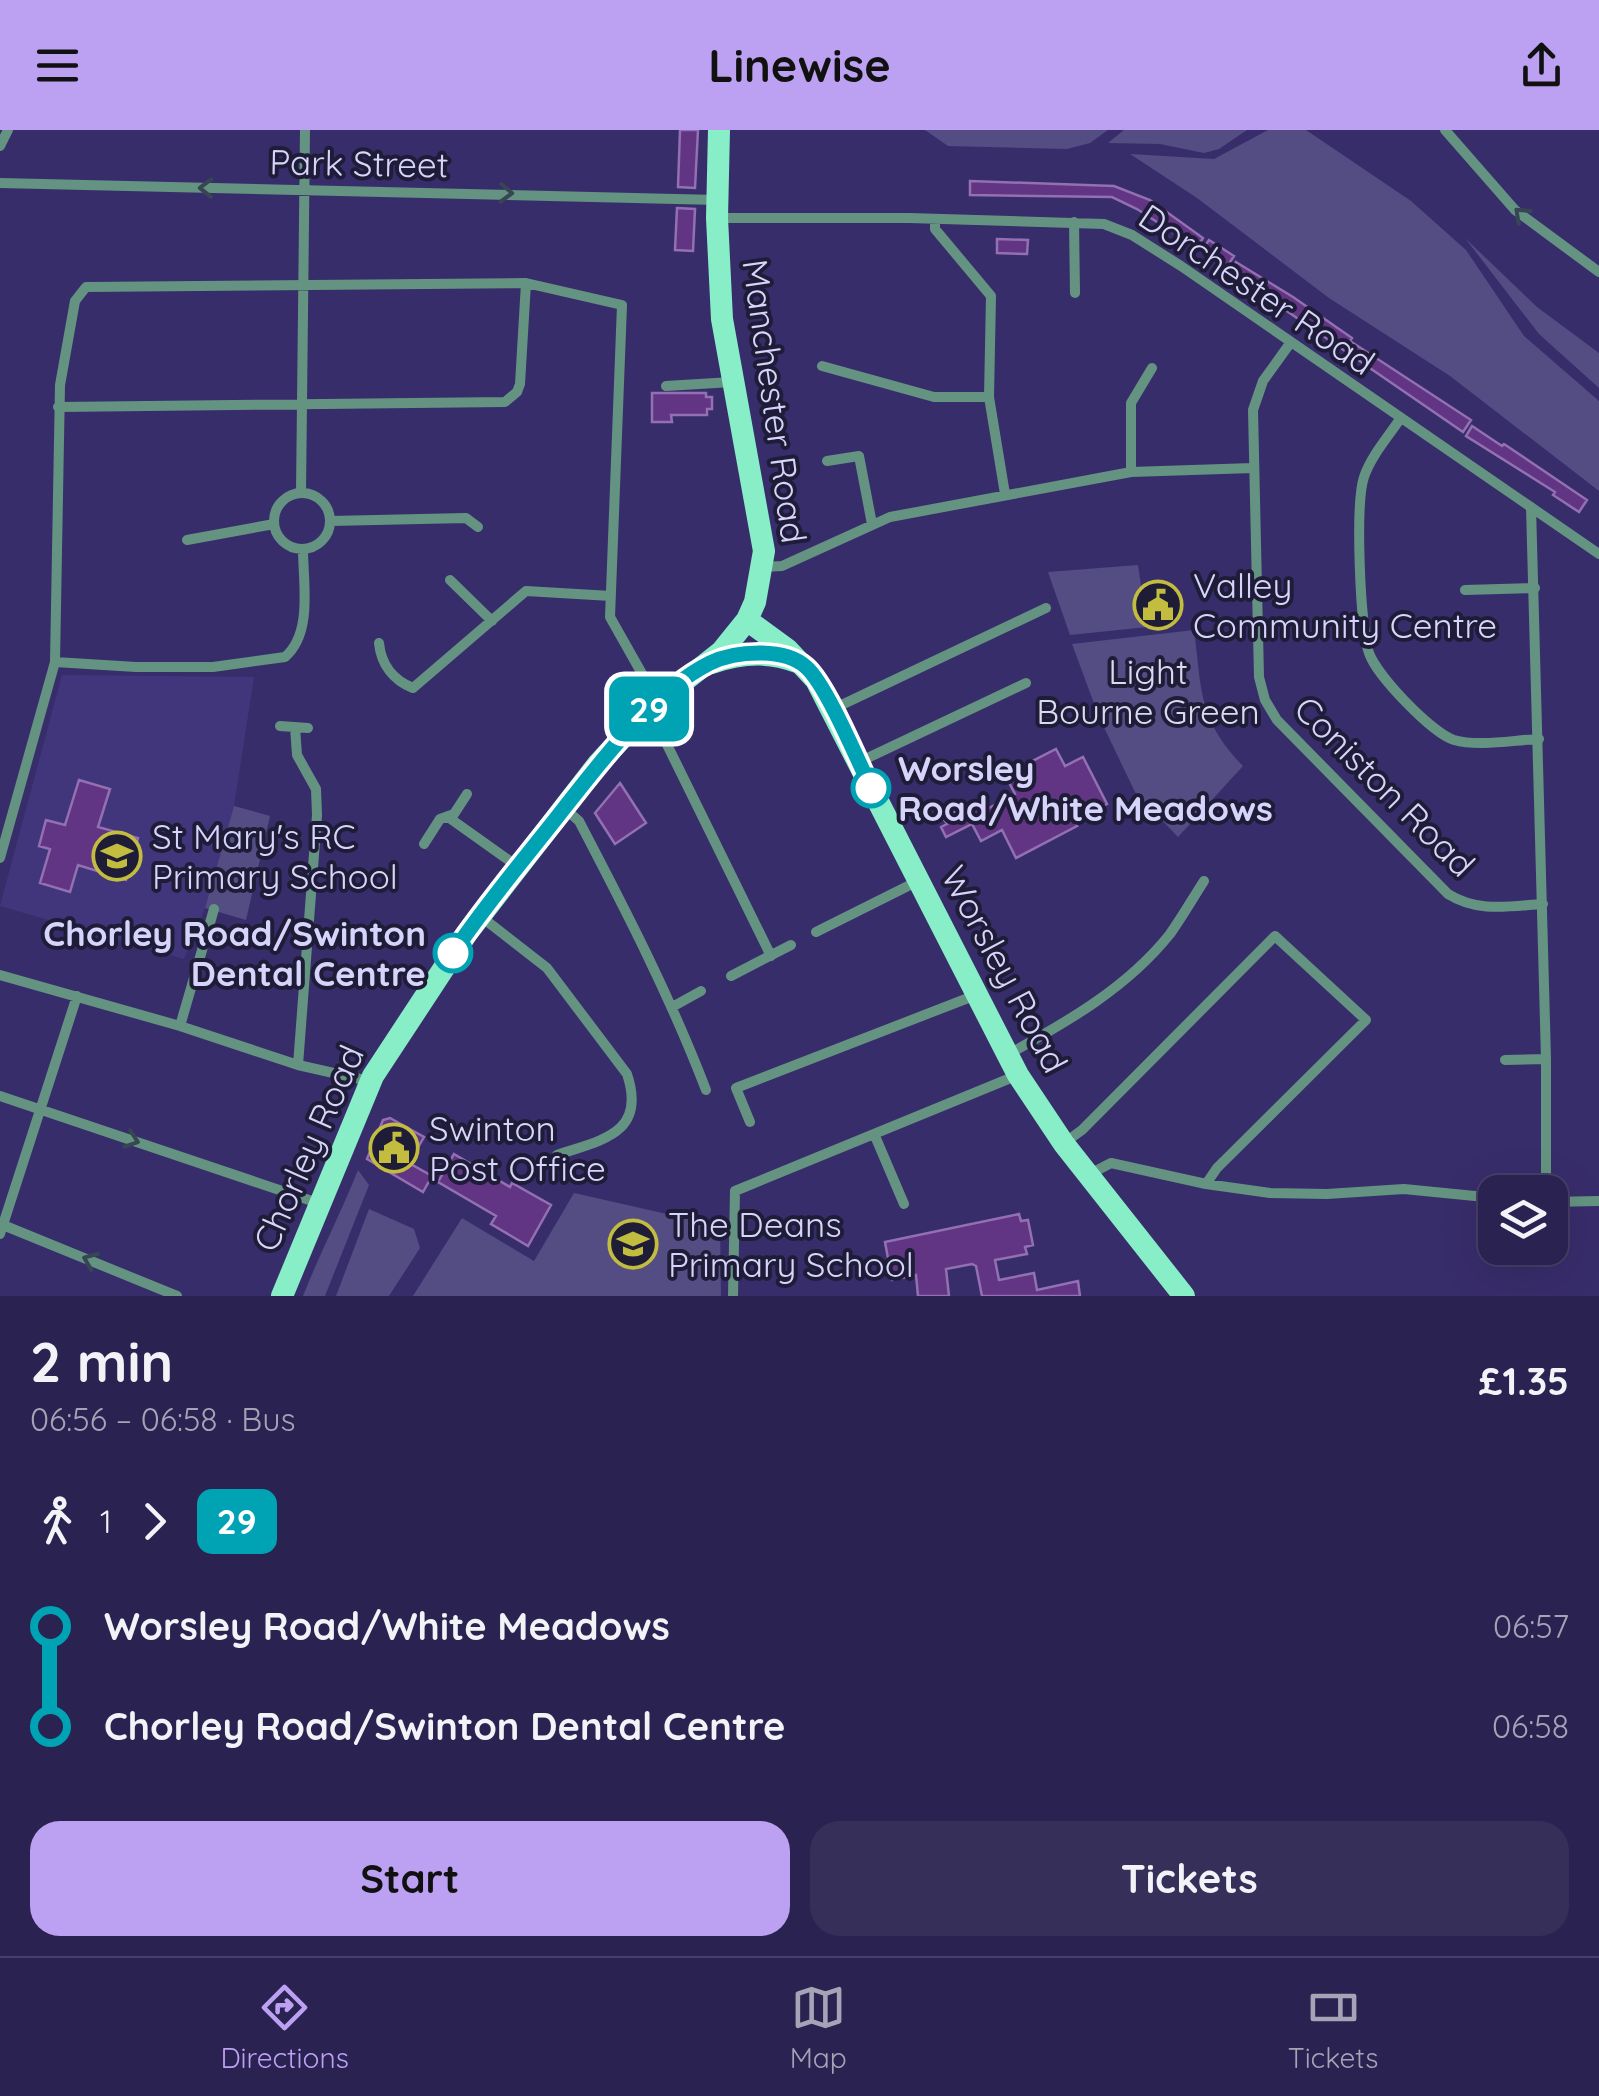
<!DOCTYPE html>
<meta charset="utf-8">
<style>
body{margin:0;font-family:Quicksand,sans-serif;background:#362f5a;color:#f1f3f6;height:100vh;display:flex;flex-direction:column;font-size:38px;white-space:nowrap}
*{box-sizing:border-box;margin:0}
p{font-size:32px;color:#a5a4b7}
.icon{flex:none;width:55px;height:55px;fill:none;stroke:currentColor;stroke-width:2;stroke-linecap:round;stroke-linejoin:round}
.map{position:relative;height:1166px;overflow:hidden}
.drawer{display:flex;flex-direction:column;background:#2a2250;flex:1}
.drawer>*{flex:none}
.badge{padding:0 20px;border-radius:15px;font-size:35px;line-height:65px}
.controls{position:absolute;left:1478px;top:1045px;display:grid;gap:20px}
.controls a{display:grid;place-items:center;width:90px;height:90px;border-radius:20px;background:#2a2250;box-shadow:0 10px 40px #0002,0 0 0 2px #463f67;font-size:50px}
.map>.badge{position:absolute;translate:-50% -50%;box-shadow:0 0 0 5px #fff}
.legs{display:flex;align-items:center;gap:15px;height:110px;padding:0 30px;font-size:32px}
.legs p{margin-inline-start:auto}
.headline{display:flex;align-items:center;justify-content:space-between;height:170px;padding:0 30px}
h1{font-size:55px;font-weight:800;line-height:75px}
.button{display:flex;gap:20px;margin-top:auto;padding:20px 30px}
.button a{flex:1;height:115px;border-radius:30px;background:#bca0f2;color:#111;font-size:40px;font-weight:800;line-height:115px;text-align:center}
.button a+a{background:#362f5a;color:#f1f3f6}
ul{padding:0 30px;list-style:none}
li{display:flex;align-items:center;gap:35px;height:100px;font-size:38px}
li i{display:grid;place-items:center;width:15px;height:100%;margin:0 12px;background:currentColor}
li i::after{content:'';width:25px;height:25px;margin:-12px;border:8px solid;border-radius:50%;background:#2a2250}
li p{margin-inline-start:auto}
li:first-child i{background:linear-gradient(#0000 50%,currentColor 0)}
li:last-child i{background:linear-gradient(currentColor 50%,#0000 0)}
header{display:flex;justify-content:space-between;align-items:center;height:130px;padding:0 30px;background:#bca0f2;color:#111;font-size:45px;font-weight:800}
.dock{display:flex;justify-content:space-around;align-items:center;height:140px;border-top:2px solid #463f67;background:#2a2250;font-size:28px;color:#a5a4b7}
.dock a{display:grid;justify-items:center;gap:5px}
.dock .current{color:#bca0f2}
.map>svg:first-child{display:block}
.built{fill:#41367b}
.green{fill:#534d84}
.building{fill:#613584;stroke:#9270b1;stroke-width:2.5}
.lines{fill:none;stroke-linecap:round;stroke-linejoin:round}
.street{stroke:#649481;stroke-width:10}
.primary{stroke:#88eec7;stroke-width:22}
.oneway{stroke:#374652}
.line-1-casing{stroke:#fff;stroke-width:22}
.line-1{stroke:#00a3b4;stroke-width:15}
.stop-1-dot{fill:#fff;stroke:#00a3b4;stroke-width:5}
.labels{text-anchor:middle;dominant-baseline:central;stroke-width:8;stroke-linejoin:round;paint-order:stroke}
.street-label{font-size:35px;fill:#d6d4fa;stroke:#1f1c38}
.poi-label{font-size:35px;fill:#d6d4fa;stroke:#1f1c38;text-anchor:start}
.park-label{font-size:35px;fill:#d9d9f0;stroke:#1f1c38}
.stop-label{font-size:35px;font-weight:bold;fill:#d6d4fa;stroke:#1f1c38;text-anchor:start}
</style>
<header><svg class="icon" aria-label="menu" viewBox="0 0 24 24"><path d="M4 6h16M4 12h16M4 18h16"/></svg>Linewise<svg class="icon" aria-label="share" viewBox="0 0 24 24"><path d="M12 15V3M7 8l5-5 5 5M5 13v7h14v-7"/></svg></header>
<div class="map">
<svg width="1599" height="1166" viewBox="0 0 1599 1166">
<rect width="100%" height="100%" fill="#382d6b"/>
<!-- built -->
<path class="built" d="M62 545 254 547 234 676 205 778 184 829 0 776Z"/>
<!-- green -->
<path class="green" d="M925 0H1108L1090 13 1067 19 948 16Z
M1124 0H1247L1219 19 1204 23 1160 14 1108 13Z
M1268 0H1306L1411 71 1466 120 1524 206 1599 271V361L1450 246 1329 168 1197 68 1130 24 1214 29Z
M1465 108 1537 177 1599 223V258L1539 204Z
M1138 435 1147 497 1070 505 1048 442Z
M1194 500C1202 561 1198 589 1243 636L1178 707 1135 662 1099 587 1072 514Z
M234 676 270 686 246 790 205 778Z
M358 1040 369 1055 325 1166H303C320 1123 341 1083 358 1040Z
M574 1063 720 1096 721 1166H413L462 1088 534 1131Z
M369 1079 414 1099 420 1118 389 1166H336Z"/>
<!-- building -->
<path class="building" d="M680 0H698L695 58 678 57Z
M970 51 1114 56 1150 70 1203 108 1197 118 1137 79 1112 67 970 65Z
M677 78 695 79 693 121 675 120Z
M997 109 1028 110 1027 124 997 123Z
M1209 110 1234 126 1228 135 1203 119Z
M1236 132 1293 167 1352 208 1350 211 1471 290 1463 302 1230 142Z
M652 263H706V267H712V279H707V285H671L672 292H652Z
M1472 296 1502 316 1504 314 1587 370 1579 382 1553 365 1555 362 1466 306Z
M1167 456 1171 493 1150 495 1146 458Z
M1056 619 1065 636 1083 627 1107 674 1074 691 1077 696 1016 728 1002 700 981 711 972 694 946 707 941 697 947 694 943 688 982 668 987 679 1015 664 1005 645Z
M79 650 110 659 98 697 138 708 126 750 78 735 70 762 40 753 50 719 39 716 46 690 65 695Z
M620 653 646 693 615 714 595 683Z
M390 988 424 1007 409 1033 432 1046 423 1062 367 1029 383 990Z
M454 1024 510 1057 512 1053 551 1075 528 1116 491 1094 496 1086 438 1052Z
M1019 1084 1021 1091 1028 1090 1033 1115 1025 1117 1027 1124 995 1130 999 1150 1034 1143 1037 1160 1078 1151 1080 1166H982L976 1136 972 1134 946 1139 949 1166H918L916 1145 892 1150 885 1112Z"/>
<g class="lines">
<!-- street -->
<path class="street" d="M1445 0 1515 80 1599 142
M0 16 8 0
M0 53 718 70
M717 88H909L1104 94 1132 105 1181 136 1599 424
M935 89V99L991 166 989 267 1005 364
M1074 92 1075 163
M1291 212 1263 251 1253 280 1259 547 1265 570 1277 590 1448 764C1478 783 1510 776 1543 774
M822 236 934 267H989
M666 256 732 252
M58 277 505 272 517 262 520 254 526 153
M1400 289C1388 307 1371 326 1364 347 1355 374 1360 497 1369 523 1377 546 1432 603 1454 610 1479 617 1513 610 1539 609
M827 331 859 326 872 394
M1131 342V273L1152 238
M301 363 305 0
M274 391a28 28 0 1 1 56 0a28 28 0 1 1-56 0Z
M1531 377 1546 929V1062
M330 391 466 388 478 397
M187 410 274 394
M764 437 782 436 890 387 1131 342 1253 338
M450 450 492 491
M1465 460 1535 458
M379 513C381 534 393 550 413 558L526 461 611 466
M55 532 136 537H213L285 527C313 503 303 453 303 419
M833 579 1046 478
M650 580 771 826
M280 596 308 598
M295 597 297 625 316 659 317 685 298 935
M859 632 1026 553
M564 678 579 691C625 779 670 866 706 960
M448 687 517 736
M424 714 440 689 454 684 467 664
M0 728 55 532 60 255 75 171 86 157 526 153 622 175 610 487 658 572
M479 785 547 838 627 944C647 1004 601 1010 557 1025
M816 802 918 751
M0 845 180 896 298 935 369 951
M731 846 791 815
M674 876 701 861
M180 896 214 779
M1007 925C1067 892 1127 858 1170 804 1182 787 1193 768 1204 751
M1505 930 1546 929
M0 966 318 1073
M750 992 736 958 976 865
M875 1006 904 1074
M1064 1013 1082 1000 1275 806 1366 890 1217 1038 1206 1054
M1088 1045 1111 1033 1206 1054 1270 1063 1327 1064 1404 1059 1495 1068
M1550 1072 1599 1071
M3 1095 177 1166
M0 1104 77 866
M733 1166 735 1061 1018 945"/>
<!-- primary -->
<path class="primary" d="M747 490 788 520 816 550 1018 945 1064 1014 1184 1166
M712 533C740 523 769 521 797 532
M282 1166 373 946 467 803 598 634 649 579 722 521 747 490 755 472 764 421 722 189 717 88 719 0"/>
</g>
<!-- one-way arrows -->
<defs><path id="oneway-chevron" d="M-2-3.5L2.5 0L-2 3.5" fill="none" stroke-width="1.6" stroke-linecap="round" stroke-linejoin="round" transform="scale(2.5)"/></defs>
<g class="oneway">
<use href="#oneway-chevron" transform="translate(206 58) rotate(-179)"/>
<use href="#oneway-chevron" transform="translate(506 63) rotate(2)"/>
<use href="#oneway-chevron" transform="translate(1521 84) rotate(-137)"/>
<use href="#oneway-chevron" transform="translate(132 1010) rotate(19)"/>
<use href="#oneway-chevron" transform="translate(90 1130) rotate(-158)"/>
</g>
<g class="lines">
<!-- line-1 casing -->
<g class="line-1-casing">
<path id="line-1" d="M453 823C487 772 527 726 565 677 603 629 654 561 710 533 735 521 784 517 806 537 826 554 858 631 871 658"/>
</g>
<!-- line-1 -->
<use href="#line-1" class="line-1"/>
</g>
<!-- icons -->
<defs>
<g id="civic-ring" transform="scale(2.5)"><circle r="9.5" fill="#1f1c38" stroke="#c2bd3f" stroke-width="1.5"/><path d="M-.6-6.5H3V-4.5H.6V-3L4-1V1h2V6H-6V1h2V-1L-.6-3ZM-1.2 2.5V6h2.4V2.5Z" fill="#c2bd3f"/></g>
<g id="school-ring" transform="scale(2.5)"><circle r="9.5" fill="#1f1c38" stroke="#c2bd3f" stroke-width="1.5"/><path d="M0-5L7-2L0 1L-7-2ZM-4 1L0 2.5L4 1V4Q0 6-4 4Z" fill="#c2bd3f"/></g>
</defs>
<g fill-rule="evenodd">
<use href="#civic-ring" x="1158" y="475"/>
<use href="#school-ring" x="117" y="726"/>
<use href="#civic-ring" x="394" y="1018"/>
<use href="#school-ring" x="633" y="1114"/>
</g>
<!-- markers -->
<g class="stop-1-dot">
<circle cx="871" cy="658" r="18"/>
<circle cx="453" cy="823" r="18"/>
</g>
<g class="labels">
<!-- street labels -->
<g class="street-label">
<text transform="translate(359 33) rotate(1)">Park Street</text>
<text transform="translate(1257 159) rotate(34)">Dorchester Road</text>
<text transform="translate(775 271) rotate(82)">Manchester Road</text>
<text transform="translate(1385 656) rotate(45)">Coniston Road</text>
<text transform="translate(1005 839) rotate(62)">Worsley Road</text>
<text transform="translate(308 1018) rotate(-66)">Chorley Road</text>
</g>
<!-- poi labels -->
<g class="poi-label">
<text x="1193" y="455">Valley<tspan x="1193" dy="40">Community Centre</tspan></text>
<text x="152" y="706">St Mary's RC<tspan x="152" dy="40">Primary School</tspan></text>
<text x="429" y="998">Swinton<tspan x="429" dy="40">Post Office</tspan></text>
<text x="668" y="1094">The Deans<tspan x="668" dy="40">Primary School</tspan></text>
</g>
<!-- park labels -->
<g class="park-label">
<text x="1148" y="541">Light<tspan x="1148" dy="40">Bourne Green</tspan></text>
</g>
<!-- stop labels -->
<g class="stop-label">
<text x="898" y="638">Worsley<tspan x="898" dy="40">Road/White Meadows</tspan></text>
<text x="426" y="803" text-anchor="end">Chorley Road/Swinton<tspan x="426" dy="40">Dental Centre</tspan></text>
</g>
</g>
</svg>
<div class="controls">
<a><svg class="icon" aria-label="layers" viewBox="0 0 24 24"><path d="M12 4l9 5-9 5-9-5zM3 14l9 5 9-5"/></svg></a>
</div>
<b class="badge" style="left:649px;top:579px;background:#00a3b4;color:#fff">29</b>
</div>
<section class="drawer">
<div class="headline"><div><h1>2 min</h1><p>06:56 – 06:58 · Bus</p></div><b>£1.35</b></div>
<div class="legs"><svg class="icon" aria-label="walk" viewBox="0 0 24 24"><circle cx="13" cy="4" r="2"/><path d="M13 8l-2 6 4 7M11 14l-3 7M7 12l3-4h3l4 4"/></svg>1<svg class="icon" aria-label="forward" viewBox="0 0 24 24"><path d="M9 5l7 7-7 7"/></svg><b class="badge" style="background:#00a3b4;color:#fff">29</b></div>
<ul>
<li><i style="color:#00a3b4"></i><b>Worsley Road/White Meadows</b><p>06:57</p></li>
<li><i style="color:#00a3b4"></i><b>Chorley Road/Swinton Dental Centre</b><p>06:58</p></li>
</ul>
<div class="button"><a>Start</a><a>Tickets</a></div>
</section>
<nav class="dock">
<a class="current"><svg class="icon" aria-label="directions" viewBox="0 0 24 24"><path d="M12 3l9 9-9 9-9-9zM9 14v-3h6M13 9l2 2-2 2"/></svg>Directions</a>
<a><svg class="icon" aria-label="map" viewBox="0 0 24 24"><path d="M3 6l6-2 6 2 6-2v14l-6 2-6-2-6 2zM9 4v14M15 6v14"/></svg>Map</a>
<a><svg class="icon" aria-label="tickets" viewBox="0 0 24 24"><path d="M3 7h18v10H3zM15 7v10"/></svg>Tickets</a>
</nav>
